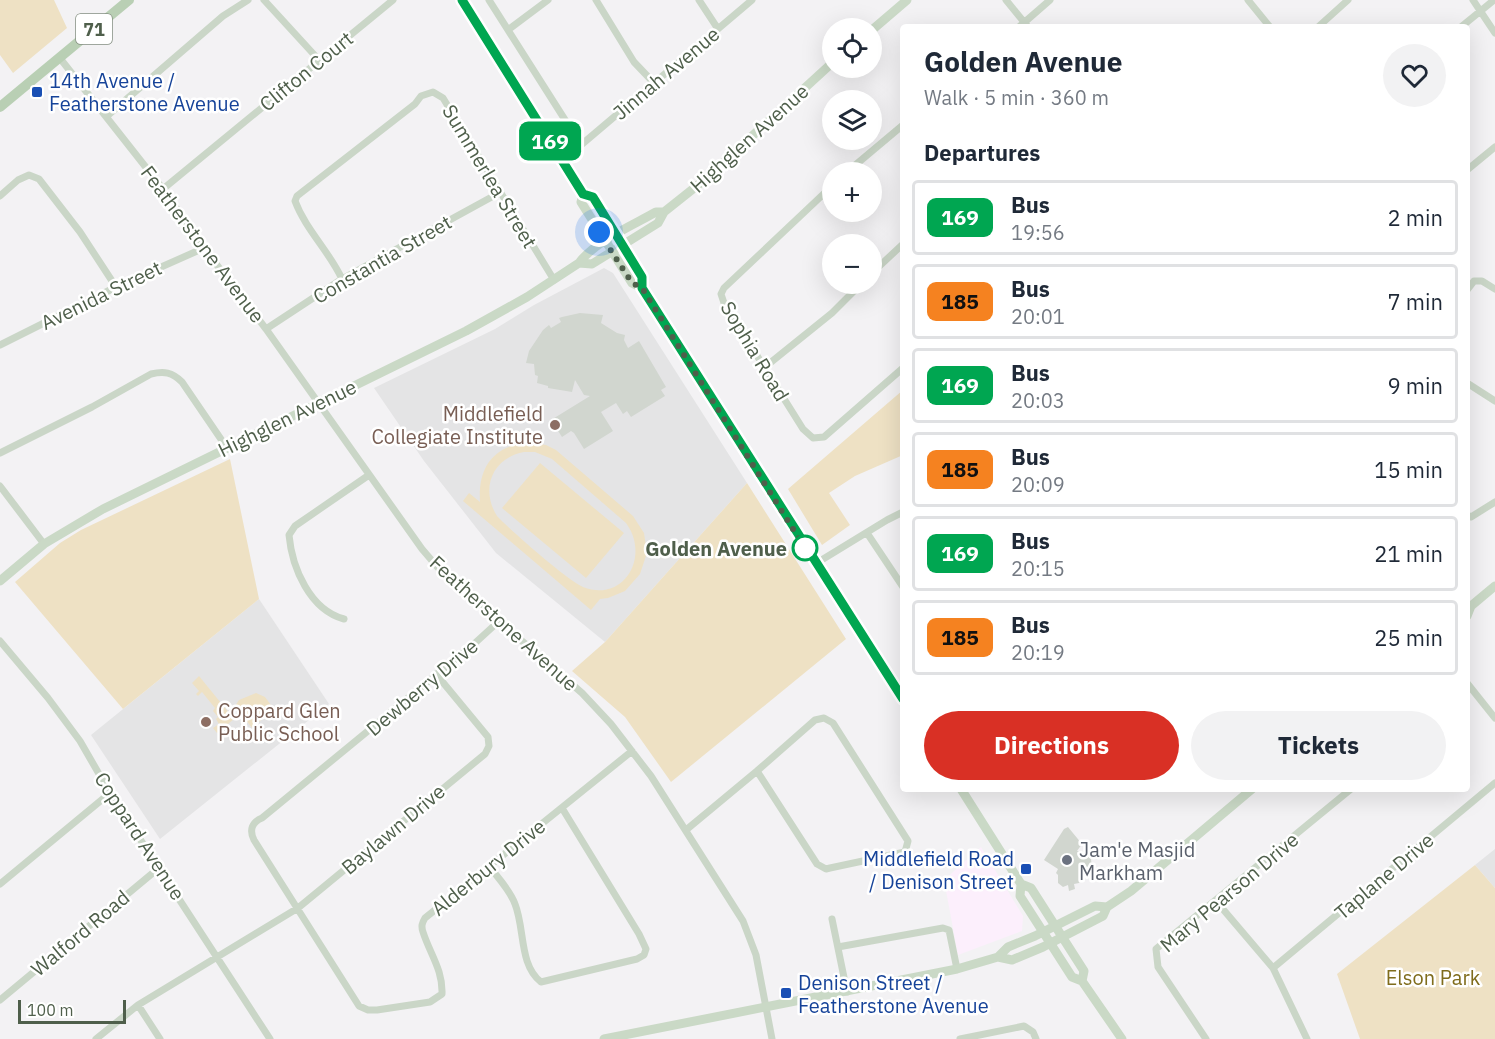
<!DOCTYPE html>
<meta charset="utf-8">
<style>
body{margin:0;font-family:"IBM Plex Sans",sans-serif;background:#f2f2f3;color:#1f2937;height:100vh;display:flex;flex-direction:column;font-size:22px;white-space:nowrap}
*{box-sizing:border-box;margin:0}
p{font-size:20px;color:#747a83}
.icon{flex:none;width:33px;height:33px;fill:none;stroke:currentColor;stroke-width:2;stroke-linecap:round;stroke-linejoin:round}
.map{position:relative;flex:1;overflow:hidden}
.details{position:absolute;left:900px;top:24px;width:570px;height:768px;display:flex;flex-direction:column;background:#fff;border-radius:6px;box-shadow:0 6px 24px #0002}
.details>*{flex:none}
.badge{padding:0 12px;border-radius:9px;font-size:21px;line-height:39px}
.tools{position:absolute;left:822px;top:18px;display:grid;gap:12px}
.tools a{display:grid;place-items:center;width:60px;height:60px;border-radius:50%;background:#fff;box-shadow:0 6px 24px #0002;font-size:30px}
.scale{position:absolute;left:18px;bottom:15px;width:108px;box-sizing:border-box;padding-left:6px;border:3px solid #4f5f4b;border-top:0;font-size:16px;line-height:21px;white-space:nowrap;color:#4f5f4b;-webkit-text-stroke:4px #fff;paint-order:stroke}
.you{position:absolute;width:30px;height:30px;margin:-15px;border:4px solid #fff;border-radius:50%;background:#1a73e8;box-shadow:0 0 0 9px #1a73e833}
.map>.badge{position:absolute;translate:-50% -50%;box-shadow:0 0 0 3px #fff}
h2{padding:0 24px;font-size:22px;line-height:54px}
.round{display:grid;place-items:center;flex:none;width:63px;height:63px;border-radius:32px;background:#f2f2f3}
.summary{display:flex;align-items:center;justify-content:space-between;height:102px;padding:0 24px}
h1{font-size:28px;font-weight:800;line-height:45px}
.primary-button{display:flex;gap:12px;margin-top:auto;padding:12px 24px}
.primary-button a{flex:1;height:69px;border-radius:36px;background:#d93025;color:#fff;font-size:24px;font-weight:800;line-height:69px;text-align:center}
.primary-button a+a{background:#f2f2f3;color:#1f2937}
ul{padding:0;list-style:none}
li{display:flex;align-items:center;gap:18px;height:75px;margin:0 12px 9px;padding:0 12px;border:3px solid #e0e1e3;border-radius:6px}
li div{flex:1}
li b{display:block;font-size:22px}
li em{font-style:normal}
li .badge{min-width:66px;font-weight:700;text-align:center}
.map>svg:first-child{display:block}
.commercial{fill:#fceffc}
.education{fill:#e4e4e5}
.green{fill:#eee1c4;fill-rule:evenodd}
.building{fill:#d1d6cf}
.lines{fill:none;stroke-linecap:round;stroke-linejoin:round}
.street{stroke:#cad6c7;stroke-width:7}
.secondary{stroke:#cad9c6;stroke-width:9}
.primary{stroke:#b9cfb4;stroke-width:10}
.line-casing{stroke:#fff;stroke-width:14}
.line{stroke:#00a651;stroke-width:9}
.walk{stroke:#4f5f4b;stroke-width:6;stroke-dasharray:0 10.8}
.transit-dot{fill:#1a4fb4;stroke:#fff;stroke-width:2}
.education-dot{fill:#8d6e63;stroke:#fff;stroke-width:2}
.stop-dot{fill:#fff;stroke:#00a651;stroke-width:3}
.worship-dot{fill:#6b7280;stroke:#fff;stroke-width:2}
.labels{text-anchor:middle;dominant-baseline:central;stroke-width:5;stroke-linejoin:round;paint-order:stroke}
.shield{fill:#fff;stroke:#848f81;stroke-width:1.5}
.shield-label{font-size:18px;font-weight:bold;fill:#4f5f4b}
.street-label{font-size:20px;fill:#4f5f4b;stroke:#fff}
.transit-label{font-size:20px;fill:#164399;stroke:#fff;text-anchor:start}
.education-label{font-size:20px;fill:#785e54;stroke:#fff;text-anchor:end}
.stop-label{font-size:20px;font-weight:bold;fill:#4f5f4b;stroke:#fff;text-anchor:end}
.worship-label{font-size:20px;fill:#5b616d;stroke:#fff;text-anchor:start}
.park-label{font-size:20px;fill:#7f6c1c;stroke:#fff}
</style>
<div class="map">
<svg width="1495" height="1039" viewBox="0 0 1495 1039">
<rect width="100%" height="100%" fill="#f3f2f4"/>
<!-- commercial -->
<path class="commercial" d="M981 847 1023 916 1022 931 958 955 944 880Z"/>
<!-- education -->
<path class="education" d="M604 268 613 273 747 483 605 642 496 553 424 461 374 388 495 329 534 305Z
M259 599 329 704 160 839 91 735Z
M1495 849V888L1475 865Z"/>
<!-- green -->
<path class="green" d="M0 0H54L67 28 13 73 0 55Z
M903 390V455L855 476 829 493 850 525 822 545 788 489Z
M525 442 546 445 556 450 633 516 644 533 647 553 640 574 625 591 608 598 600 599 591 610 463 501 469 493 480 502C478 468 492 448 525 442ZM524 452H535L552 459 626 523C651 557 623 603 583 587 567 580 510 530 497 516 480 489 492 458 524 452Z
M230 459 259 599 123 709 15 582 60 543 81 530Z
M540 463 624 533 586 578 502 508Z
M747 483 846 639 671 782 625 717 572 671 605 642Z
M199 676 234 719 217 733 213 728 219 724 216 719 218 717 213 711 215 708 202 692 198 696 196 694 199 691 192 683Z
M256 693 265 697 274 709 252 728 235 706 239 700Z
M1475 865 1495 888V1039H1360L1337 974Z"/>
<!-- building -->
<path class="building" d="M580 313 603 315 601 323 617 333 625 335 624 340 628 348 639 341 666 387 661 390 665 396 631 417 627 411 623 414 616 403 601 412 613 431 584 449 574 433 571 431 562 437 551 420 590 396 584 395 575 380 572 392 548 388V386L537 383 538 376 535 375 534 364 526 363 529 351 543 330 549 325 551 328 561 322 559 318 562 317Z
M1068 827 1082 844 1077 851 1085 852 1091 859 1092 868 1088 869 1079 883 1074 884 1075 889 1069 891 1068 885 1063 887 1058 883V875L1056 873 1058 869 1044 860 1064 829Z"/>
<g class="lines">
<!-- street -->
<path class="street" d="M264 0 319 60
M489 0 581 145 752 0
M596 0 634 62 654 83
M699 0 718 29
M1006 0 1028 27
M1248 0 1270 27
M1473 0 1495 33
M1019 27 1050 0
M1318 27 1348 0
M1461 27 1494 0
M508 30 548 0
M59 57 163 189 204 248 266 329 422 549 440 570 582 693 611 724 651 776 743 921 756 955 772 1039
M107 116 223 16 248 0
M1467 170 1495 147
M847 172 903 125
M832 186 724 288 721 294 724 303 803 429 813 438 824 437 903 368
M163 189 393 0
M0 196 18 180 29 175 39 179 80 232 116 287
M872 273 903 244
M342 279C329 251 306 230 295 201L297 196 415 104 421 96 433 92 443 98 554 280
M1467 290 1474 281H1482L1495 289
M266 329 342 279 499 193
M0 345 116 287 204 248
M765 367 832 313 861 284
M1467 383 1495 401
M0 453 92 407 151 374C164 371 172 372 182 382L227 448
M0 486 44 544
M1467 515 1471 517 1495 502
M867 533 903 587
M815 564 887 520 903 512
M344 619C310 610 292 568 289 535L295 526 369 475
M498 622 475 643 262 818C252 822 249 830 254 840L359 1006 368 1010H377L430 1002 442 994C443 970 430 954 423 932 421 926 422 923 425 918L632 751
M0 641 48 698 80 741 110 793 270 1039
M1467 683 1495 718
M686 830 757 771 815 720 824 718 833 723 908 841 905 852 830 868 826 869 817 864 757 771
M489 866C498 878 510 890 515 904 525 929 519 965 541 982L637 959 644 955 646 949 639 934 562 808
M0 884 110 793
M1216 901 1273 968 1307 1039
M832 919 847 992
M838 947 943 928 949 930 957 969
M1273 968 1495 783
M0 1000 160 867
M138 1005 160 1039
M96 1039 138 1005 298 908 485 754 489 746 488 737 436 674
M960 1039 1024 1026 1033 1032 1036 1039
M1206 1039 1158 967 1156 949 1351 789"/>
<!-- secondary -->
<path class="secondary" d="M462 0 583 194 581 202 632 283 642 288
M872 30 907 0
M583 194 593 197 642 277V288L903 699
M579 263 592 264 658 223 664 212 703 181 832 63
M0 581 44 544 103 509 466 331 527 297 579 263C594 242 633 225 656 212H664
M1467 616 1471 606 1495 586
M961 789 1021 884 1020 896 1072 977 1082 981 1122 1039
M1021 884 1031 888 1084 971 1082 981
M998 957 1012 960 1043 947 1103 916 1107 907 1131 891 1252 789
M604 1039 957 969 998 957 1008 947 1035 936 1095 906 1107 907"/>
<!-- primary -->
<path class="primary" d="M0 107 129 0"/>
</g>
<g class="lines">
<!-- line casing -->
<g class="line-casing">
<path id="line" d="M462 0 583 194 593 197 642 277V288L903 699"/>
</g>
<!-- line -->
<use href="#line" class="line"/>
<!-- walk -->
<path class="walk" d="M599 232 632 283 642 288 808 553 805 548"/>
</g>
<!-- markers -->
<g class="transit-dot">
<rect x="31" y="86" width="12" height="12" rx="3"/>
<rect x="1020" y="863" width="12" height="12" rx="3"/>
<rect x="780" y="987" width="12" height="12" rx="3"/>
</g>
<g class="education-dot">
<circle cx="555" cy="425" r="6"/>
<circle cx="206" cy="722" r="6"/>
</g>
<circle class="stop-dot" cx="805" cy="548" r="12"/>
<circle class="worship-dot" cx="1067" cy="860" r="6"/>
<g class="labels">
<!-- shield labels -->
<rect class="shield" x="76" y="14" width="36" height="30" rx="4.5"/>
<g class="shield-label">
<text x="94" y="29">71</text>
</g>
<!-- street labels -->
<g class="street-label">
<text transform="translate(306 71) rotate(-39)">Clifton Court</text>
<text transform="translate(666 73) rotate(-40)">Jinnah Avenue</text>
<text transform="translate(749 138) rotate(-42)">Highglen Avenue</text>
<text transform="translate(490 176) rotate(59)">Summerlea Street</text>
<text transform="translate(203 244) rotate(53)">Featherstone Avenue</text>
<text transform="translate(382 259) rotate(-30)">Constantia Street</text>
<text transform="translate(101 295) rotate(-26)">Avenida Street</text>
<text transform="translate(755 351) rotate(59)">Sophia Road</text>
<text transform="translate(287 418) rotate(-26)">Highglen Avenue</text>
<text transform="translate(504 623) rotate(42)">Featherstone Avenue</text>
<text transform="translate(422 687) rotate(-40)">Dewberry Drive</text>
<text transform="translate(393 829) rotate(-40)">Baylawn Drive</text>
<text transform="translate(140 836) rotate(57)">Coppard Avenue</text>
<text transform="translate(488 867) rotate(-39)">Alderbury Drive</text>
<text transform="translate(1384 876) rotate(-40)">Taplane Drive</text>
<text transform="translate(1229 892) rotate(-40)">Mary Pearson Drive</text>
<text transform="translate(80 933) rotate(-40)">Walford Road</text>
</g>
<!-- transit labels -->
<g class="transit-label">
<text x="49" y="80">14th Avenue /<tspan x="49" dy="23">Featherstone Avenue</tspan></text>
<text x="1014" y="858" text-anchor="end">Middlefield Road<tspan x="1014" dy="23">/ Denison Street</tspan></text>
<text x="798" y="982">Denison Street /<tspan x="798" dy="23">Featherstone Avenue</tspan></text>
</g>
<!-- education labels -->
<g class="education-label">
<text x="543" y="413">Middlefield<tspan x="543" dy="23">Collegiate Institute</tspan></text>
<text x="218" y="710" text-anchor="start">Coppard Glen<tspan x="218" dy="23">Public School</tspan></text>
</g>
<!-- stop labels -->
<g class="stop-label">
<text x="787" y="548">Golden Avenue</text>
</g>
<!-- worship labels -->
<g class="worship-label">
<text x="1079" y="849">Jam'e Masjid<tspan x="1079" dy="23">Markham</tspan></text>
</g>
<!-- park labels -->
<g class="park-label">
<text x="1433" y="977">Elson Park</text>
</g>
</g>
</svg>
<div class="tools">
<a><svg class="icon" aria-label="locate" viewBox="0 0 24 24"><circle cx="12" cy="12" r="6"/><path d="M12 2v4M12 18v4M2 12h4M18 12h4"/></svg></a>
<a><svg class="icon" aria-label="layers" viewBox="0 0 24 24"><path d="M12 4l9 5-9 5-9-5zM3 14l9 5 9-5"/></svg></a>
<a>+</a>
<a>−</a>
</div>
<div class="scale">100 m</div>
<div class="you" style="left:599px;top:232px"></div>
<b class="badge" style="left:550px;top:141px;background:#00a651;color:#fff">169</b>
<section class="details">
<div class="summary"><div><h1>Golden Avenue</h1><p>Walk · 5 min · 360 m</p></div><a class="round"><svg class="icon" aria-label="heart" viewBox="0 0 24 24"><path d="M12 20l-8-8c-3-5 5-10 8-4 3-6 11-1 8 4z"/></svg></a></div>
<h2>Departures</h2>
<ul>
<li><span class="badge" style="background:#00a651;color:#fff">169</span><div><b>Bus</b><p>19:56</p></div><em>2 min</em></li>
<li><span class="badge" style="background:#f58220;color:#111">185</span><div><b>Bus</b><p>20:01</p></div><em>7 min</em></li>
<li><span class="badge" style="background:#00a651;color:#fff">169</span><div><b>Bus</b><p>20:03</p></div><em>9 min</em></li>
<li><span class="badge" style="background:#f58220;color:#111">185</span><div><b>Bus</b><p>20:09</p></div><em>15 min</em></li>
<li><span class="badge" style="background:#00a651;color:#fff">169</span><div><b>Bus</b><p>20:15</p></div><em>21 min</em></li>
<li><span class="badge" style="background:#f58220;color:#111">185</span><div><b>Bus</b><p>20:19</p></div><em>25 min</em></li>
</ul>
<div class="primary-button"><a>Directions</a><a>Tickets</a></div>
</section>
</div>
